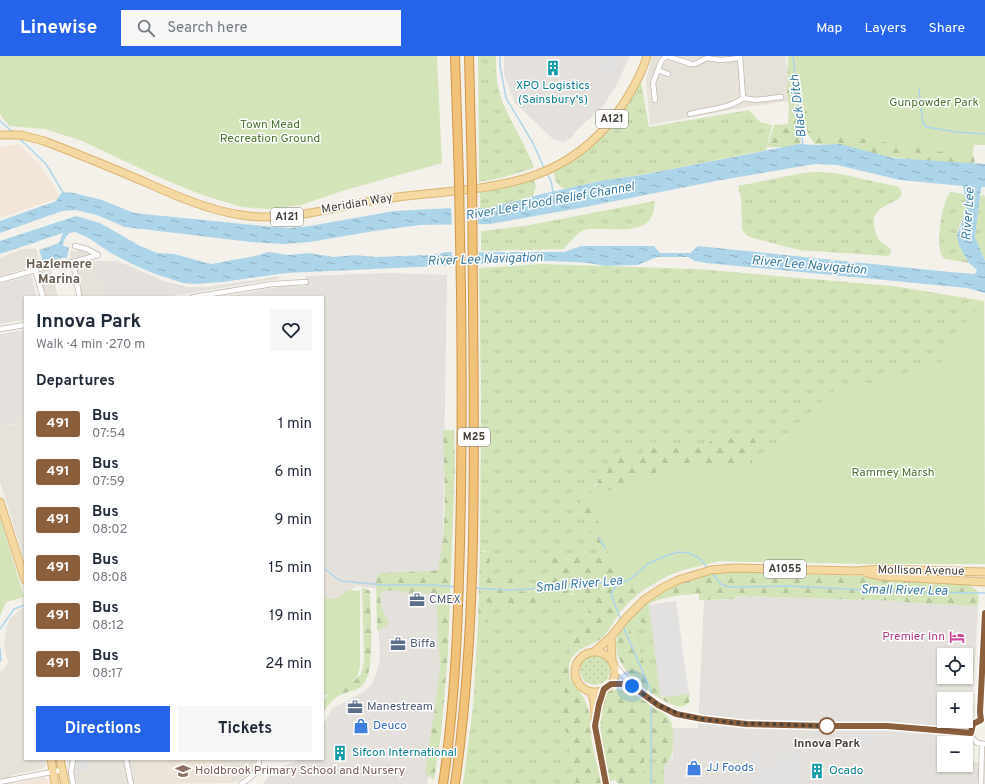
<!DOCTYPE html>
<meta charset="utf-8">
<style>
body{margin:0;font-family:Overpass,sans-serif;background:#f6f6f7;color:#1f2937;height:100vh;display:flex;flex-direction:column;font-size:15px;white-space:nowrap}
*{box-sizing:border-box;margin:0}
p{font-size:13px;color:#747a83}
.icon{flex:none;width:22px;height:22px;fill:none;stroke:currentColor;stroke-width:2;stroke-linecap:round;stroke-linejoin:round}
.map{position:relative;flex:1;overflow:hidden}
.panel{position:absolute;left:24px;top:240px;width:300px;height:464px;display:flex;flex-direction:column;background:#fff;border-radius:0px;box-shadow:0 1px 3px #0004}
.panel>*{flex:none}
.badge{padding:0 8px;border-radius:3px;font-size:14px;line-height:26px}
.tools{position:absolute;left:937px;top:592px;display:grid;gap:8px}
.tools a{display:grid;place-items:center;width:36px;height:36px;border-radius:0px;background:#fff;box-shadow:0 1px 3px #0004;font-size:20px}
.you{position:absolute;width:20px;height:20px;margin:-10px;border:3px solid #fff;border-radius:50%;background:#1a73e8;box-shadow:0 0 0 6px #1a73e833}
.map>.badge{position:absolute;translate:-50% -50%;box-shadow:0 0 0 2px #fff}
h2{padding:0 12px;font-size:15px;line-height:36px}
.round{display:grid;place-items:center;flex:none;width:42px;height:42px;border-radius:0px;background:#f6f6f7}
.headline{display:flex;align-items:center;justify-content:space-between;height:68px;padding:0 12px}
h1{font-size:19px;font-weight:700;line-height:30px}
.primary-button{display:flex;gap:8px;margin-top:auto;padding:8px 12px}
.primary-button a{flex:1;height:46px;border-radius:0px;background:#2563eb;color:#fff;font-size:16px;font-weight:700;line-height:46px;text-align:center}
.primary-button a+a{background:#f6f6f7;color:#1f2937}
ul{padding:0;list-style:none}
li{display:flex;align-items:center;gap:12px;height:48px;padding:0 12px}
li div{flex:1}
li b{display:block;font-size:15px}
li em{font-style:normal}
li .badge{min-width:44px;font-weight:700;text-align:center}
header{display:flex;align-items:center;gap:24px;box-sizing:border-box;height:56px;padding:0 20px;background:#2563eb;color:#fff}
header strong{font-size:19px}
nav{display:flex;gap:22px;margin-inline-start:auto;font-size:14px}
.search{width:280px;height:36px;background:#f6f6f7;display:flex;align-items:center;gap:10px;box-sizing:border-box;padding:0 14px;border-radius:0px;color:#747a83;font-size:15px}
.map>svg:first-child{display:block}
.residential{fill:#e7e2d9}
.commercial{fill:#f3e6d8}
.industrial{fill:#e4e0dc;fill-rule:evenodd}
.education{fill:#ece4d6}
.grass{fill:url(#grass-tufts)}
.forest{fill:url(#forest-firs)}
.park{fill:#d3e4b8}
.garden{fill:url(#garden-dots)}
.parking{fill:#e3e1df}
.water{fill:url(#water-ripples)}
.pier{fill:#f4f1eb}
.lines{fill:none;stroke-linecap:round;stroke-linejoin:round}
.stream{stroke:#add5ea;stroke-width:1.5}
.street-casing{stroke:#bfb8ae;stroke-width:6}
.primary-casing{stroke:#dab573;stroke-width:9}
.highway-casing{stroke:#d09649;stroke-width:10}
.street{stroke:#fff;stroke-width:4.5}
.primary{stroke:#f5d9a2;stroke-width:7}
.highway{stroke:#f1c279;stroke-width:8}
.highway-bridge-casing{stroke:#d09649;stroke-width:10;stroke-linecap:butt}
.highway-bridge{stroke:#f1c279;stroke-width:8}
.line-casing{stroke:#fff;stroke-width:9}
.line{stroke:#8b5e3c;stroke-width:6}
.walk{stroke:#484139;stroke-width:4;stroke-dasharray:0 7.2}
.stop-dot{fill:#fff;stroke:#8b5e3c;stroke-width:2}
.labels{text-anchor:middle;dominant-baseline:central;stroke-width:3;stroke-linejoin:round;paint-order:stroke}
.shield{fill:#fff;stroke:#7f7a74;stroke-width:1}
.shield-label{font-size:11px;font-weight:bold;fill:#484139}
.culture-label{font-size:12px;fill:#0d838f;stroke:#fff;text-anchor:start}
.park-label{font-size:12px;fill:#4f7531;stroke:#fff}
.street-label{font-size:12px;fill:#484139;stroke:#fff}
.service-label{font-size:12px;fill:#4e5e75;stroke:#fff;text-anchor:start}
.hotel-label{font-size:12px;fill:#b23c85;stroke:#fff;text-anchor:end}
.shop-label{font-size:12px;fill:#366cbe;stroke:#fff;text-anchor:start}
.stop-label{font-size:12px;font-weight:bold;fill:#484139;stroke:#fff}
.education-label{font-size:12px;fill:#785e54;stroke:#fff;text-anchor:start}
.water-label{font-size:13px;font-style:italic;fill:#397ca3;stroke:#fff}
.neighbourhood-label{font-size:13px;font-weight:bold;fill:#695e51;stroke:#fff}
</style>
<header>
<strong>Linewise</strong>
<div class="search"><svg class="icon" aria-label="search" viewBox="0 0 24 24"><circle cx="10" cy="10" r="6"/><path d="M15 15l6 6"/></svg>Search here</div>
<nav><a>Map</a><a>Layers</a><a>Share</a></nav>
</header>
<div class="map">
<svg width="985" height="728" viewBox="0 0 985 728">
<defs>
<pattern id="grass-tufts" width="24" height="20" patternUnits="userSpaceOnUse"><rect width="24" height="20" fill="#d3e4b8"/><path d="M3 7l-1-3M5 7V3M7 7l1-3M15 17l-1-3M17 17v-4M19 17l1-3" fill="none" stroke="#b7c59f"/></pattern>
<pattern id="forest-firs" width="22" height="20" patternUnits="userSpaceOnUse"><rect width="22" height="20" fill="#d3e4b8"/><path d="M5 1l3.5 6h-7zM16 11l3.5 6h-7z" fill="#b7c59f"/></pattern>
<pattern id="garden-dots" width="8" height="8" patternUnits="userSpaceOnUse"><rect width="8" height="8" fill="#d3e4b8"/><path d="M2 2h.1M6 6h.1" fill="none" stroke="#b7c59f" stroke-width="1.8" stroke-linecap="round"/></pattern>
<pattern id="water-ripples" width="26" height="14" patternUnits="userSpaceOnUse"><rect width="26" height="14" fill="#add5ea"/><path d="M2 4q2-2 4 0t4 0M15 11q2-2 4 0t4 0" fill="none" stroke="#8faebf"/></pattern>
</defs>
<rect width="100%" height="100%" fill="#f4f1eb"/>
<!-- residential -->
<path class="residential" d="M652 0H785L791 45 746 51 650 69 646 24Z
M36 192 40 207 0 221V202L19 194Z
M77 193 88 195 89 202 69 205 71 194 76 196Z
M96 205 101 241H81L76 209Z
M51 214 58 241H45L38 217Z
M25 360V507L0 426V372L17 368 16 362Z
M323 512 357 530 336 543 323 542Z
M22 552H25V703H45L46 709 42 713 11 719 13 728H0V616L4 613 8 606 4 589 7 570 10 563Z
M76 703H134L139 728H77L74 717Z
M229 703H255V706L250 717 241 723 231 727Z"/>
<!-- commercial -->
<path class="commercial" d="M19 88 40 109 55 131 59 142 0 162V91Z
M40 722H45L50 728H13Z"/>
<!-- industrial -->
<path class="industrial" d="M504 0H630L616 30 603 50 574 77 571 82 564 86 557 85 553 83 514 46 504 18Z
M96 205H118L166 226 189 231H207L273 221 279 220V223L164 241H101Z
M390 217 447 219 440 664 427 728H263L270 719 288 708 301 703H323V670L328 659 332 653 365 635 372 628 378 613 380 602 377 532 357 530 323 512V241H221L284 230H306V220Z
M31 219 37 241H25V264L0 268V228Z
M25 274V360L16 362 17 367 0 372V278Z
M736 540 901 545 911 547 978 550 973 642 970 655 966 661V643H944V665H961L954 666 952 684 957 687H944V709H966V691L971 696 972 706 985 707V728H664V710L673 700V672H698L704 544 735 543ZM944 599H966V621H944Z"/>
<!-- education -->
<path class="education" d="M134 703H229L231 727 139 728Z"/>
<!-- grass -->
<path class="grass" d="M478 0H496C496 10 496 21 498 31 504 58 525 85 534 112L501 122 479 126Z
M641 25 649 71 749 54 760 66 772 69 766 94 647 118 600 125 565 133C557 129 554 125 554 115 579 107 611 71 627 49 632 41 636 33 641 25Z
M818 116 836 117 899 131C912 149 870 144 874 169 875 175 876 179 879 184 883 188 888 190 891 194V197L888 200 799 194 753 182 746 179 742 173 741 142 738 130 803 117Z
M534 123 536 131 533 140 489 152H480V136L502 133Z
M950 136 964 138 967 152 958 173 959 190 969 207 945 203C944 202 941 199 941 198 936 185 942 147 950 136Z
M983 138 985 141V205L975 181 980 141Z
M655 145C654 150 654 156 652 160 644 177 616 173 600 173 595 173 589 172 584 174 577 177 569 187 564 193L481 195V175L524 170Z
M541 208 697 213 893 230 984 245 962 273 941 307 892 324 837 332 798 368 761 404 752 409V404L748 401 751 392 757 385 755 382 711 385 699 391 685 392H665L656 387 644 399 627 398 596 427 592 435 583 441 579 455 584 459 588 471 595 478 598 497 594 501 587 500 573 504 560 500 547 511 553 527C541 534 528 538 515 534L512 523 501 520 496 522 493 520 485 495 480 496 481 339 479 212Z
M560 537C574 537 579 539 589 549L588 559 582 574 572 584 570 594 564 603 560 616 563 621 566 630 568 685 571 691 570 695 576 717 575 728H463L473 651 478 567 481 569H484L487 546 509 550 518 549 526 552Z
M636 565 641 566 644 570 652 571 660 630 649 619 630 573Z
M645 700H653L658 704 659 710H664V728H640Z"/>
<!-- forest -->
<path class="forest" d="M788 0H802L971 90 975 105 970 110 875 99 839 89 815 88 808 78 800 40 797 53 801 78 800 91H767L774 69 788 68 789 52 787 37Z
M443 374H454L455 407 448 597 441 679 434 724 425 717 435 652 440 612 436 537H406L394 534 381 535C378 545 383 557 389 566L386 570 377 575 376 522 379 517 433 515 438 513C448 470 444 418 443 374Z
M724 382H755L757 385 751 392 748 401 752 404V409L968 503 966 508H883L719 505C684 510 647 525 623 553 616 561 611 572 604 580 591 592 570 591 569 613 568 625 577 630 582 639 585 643 588 652 589 656 591 664 590 672 591 680 593 696 598 712 601 728H575L576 717 570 695 571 691 568 685 562 657V645L566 630 563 621 560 617 559 607 570 594 572 584 582 574 588 559 589 549C562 521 555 549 529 552 524 553 522 549 517 549 514 549 511 550 508 550 501 549 494 547 487 546L484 570 478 567 480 496H488L493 520 496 522 501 520H509L512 523 515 534C528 538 541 534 552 527L547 511 551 503 560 500 573 504 581 499 594 501 598 497 595 478 588 471 584 459 579 455 577 449 583 441 592 435 605 414 616 402 627 398H643L644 392 647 385 656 387 665 392H685L699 391 711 385Z
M724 516 870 520 965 528C980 533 979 536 978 550L911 547 901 545 736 540 735 543 699 544V538C680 539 665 540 649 548L652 571 644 570 641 566 636 565 630 573 649 619 660 630 661 641 689 637C690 640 690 643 689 646 682 657 663 644 656 640 636 627 607 603 619 577 623 568 632 560 639 554 648 544 658 535 670 530 687 523 706 518 724 516Z
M362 531 370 535C370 554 376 615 363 629 357 635 345 636 338 640 332 644 327 650 323 656V646L326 641 332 635 356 623 361 618 364 605Z
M619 633C634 637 665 652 671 666 674 673 673 679 673 685 673 699 673 699 664 710H659L658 704 653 700H645L640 728H619L615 724 610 725C605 700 597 677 602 651 603 646 604 638 610 635 612 634 616 634 619 633Z"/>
<!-- park -->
<path class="park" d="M0 0H437L442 107 342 135 301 149 269 153 242 151 205 140 165 124 82 85 45 73 9 70 0 58Z
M793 0H985V89H974L972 101 848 80 824 79 808 75 806 45Z
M984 245 985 508H883L719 505 672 517 642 535 610 500 590 443 638 421 692 408 752 409 761 404 798 368 837 332 892 324 941 307 962 273Z
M0 461 24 541 6 546 0 560Z
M349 534 360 535V610L357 622 326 639 323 638V542L336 543Z"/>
<!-- garden -->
<path class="garden" d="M580 614a15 15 0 1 1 30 0a15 15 0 1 1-30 0Z"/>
<!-- parking -->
<path class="parking" d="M601 0H623L613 24 600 19Z
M676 545 689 638 666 641 660 639 649 549Z
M847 677 878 678 877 728H865L867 690H847Z
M796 679H803L801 728H748L750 696H765L764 708H776V697H795Z
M76 703H89L90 714 76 716Z"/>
<!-- water -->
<path class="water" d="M799 88 816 89 840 88 893 102 985 108V131H982L981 133 975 181 985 205V237L967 232 706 207 695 205 688 201H657L638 209 605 210 589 207 551 205 287 217 222 226 195 228 183 227 155 218 132 208 111 197 87 181 75 176 69 177 64 184 63 190 69 191 67 202H63L43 206 39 194 59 187 63 177 0 198V185L76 160 100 167 140 190 157 197 174 198 211 208 255 200 269 196 289 199 309 197 334 201 355 199 376 201 430 199 447 196H564L581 190H654L660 197H690L698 190 950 216 975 218 977 214 969 207 959 190 957 179 967 152 963 130 900 124 837 109 815 108 716 125 580 152 490 168 420 169 374 175 310 186 284 188 251 186 125 171 97 159 76 154 62 155 0 177V165L56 145 62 136 74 137 102 144 134 157 263 170 290 172 310 170 394 155 452 152H489L542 138 600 125 647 118Z"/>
<!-- pier -->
<path class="pier" d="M451 150H478V170L452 171Z
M452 193H479V210L452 211Z"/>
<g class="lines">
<!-- stream -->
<path class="stream" d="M500 0V10L506 42 533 87 544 112
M793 0 803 90
M919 34 923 67 926 71 957 76 985 78
M0 65 14 77
M19 82 46 108 64 138
M547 117 551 125 553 136
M599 482 605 492
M323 512 341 525 384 529H434L456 531
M711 516 721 528 729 531 789 530 906 536 985 537
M618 527 611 538 621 564
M474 532 506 534 530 533 628 525 648 508 663 501 678 496 689 497 699 502 708 512
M623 570 651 635V642
M0 573 14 553 25 549
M0 593 1 605H0
M651 728V646"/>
<!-- street casing -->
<g class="street-casing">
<path id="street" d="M740 0 743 42
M658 14 668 18
M655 44 653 27 660 8 662 4 665 1H670L691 8H695L707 2 721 4 740 2
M690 58C704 54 732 52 743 42L756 44 781 41
M73 206 98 199 87 193 75 190
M35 214 43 241
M0 224 35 214 63 207 73 206 79 239
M193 241 273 228 306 226
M0 273 25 269
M614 609 633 630 658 649 676 658 702 663 746 667 828 670H887L971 677
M611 628H624L633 630
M981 664 980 656 985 557
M985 664H981L973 669 971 677C972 685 977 688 985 688
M73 703 71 716 73 728
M126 703 131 728
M0 726 62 714
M241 728C251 722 259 715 259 703
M981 728 982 688"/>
</g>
<!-- primary casing -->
<g class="primary-casing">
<path id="primary" d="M0 79H21L44 85C78 98 112 112 145 126 176 140 208 154 241 159 289 167 336 150 383 143 472 130 557 140 617 57 629 40 641 20 647 0
M0 446 25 524
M867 517 881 520 985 526
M611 581 612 604
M595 595 611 581 626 562 644 544 662 532 678 524 711 514 735 512 857 515 881 513 985 516
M575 616a20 20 0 1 1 40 0a20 20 0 1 1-40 0Z
M591 636 594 645 596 676 606 728
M597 658 604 633
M51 703 55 728
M60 703 65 728"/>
</g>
<!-- highway casing -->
<g class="highway-casing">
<path id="highway" d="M455 0 459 123
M469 0 472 123
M443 728C455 648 458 568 460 487 462 404 462 320 461 237
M455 728C478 566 474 400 473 237"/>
</g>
<!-- street -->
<use href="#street" class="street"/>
<!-- primary -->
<use href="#primary" class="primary"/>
<!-- highway -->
<use href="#highway" class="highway"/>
<!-- highway-bridge casing -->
<g class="highway-bridge-casing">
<path id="highway-bridge" d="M459 123 461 237
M472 123 473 237"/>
</g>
<!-- highway-bridge -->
<use href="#highway-bridge" class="highway-bridge"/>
</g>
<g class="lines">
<!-- line casing -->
<g class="line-casing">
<path id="line" d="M606 728 595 670 599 648 604 633 611 628H624L632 630 658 649 676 658 702 663 746 668 828 670H887L971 677 973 668 981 664 980 656 985 557"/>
</g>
<!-- line -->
<use href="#line" class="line"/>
<!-- walk -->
<path class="walk" d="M632 630 658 649 682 659 702 663 736 667 828 670H827"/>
</g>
<!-- icons -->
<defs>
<g id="building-bare" transform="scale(1.2)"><path d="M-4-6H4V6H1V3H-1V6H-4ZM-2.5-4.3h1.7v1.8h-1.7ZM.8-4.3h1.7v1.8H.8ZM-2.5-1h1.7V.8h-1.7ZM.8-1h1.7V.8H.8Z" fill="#0f9aa8" stroke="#fff" stroke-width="2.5" paint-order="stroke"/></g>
<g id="office-bare" transform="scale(1.2)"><path d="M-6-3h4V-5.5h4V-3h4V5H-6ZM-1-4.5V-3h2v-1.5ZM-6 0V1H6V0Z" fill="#5c6f8a" stroke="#fff" stroke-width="2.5" paint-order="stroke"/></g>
<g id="hotel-bare" transform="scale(1.2)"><path d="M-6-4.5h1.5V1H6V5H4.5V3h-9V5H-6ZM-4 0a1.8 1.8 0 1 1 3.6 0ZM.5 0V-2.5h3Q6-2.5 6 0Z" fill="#d1479c" stroke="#fff" stroke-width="2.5" paint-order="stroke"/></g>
<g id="shop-bare" transform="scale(1.2)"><path d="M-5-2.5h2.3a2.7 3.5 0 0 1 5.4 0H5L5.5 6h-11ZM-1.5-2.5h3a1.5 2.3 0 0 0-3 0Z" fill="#3f7fe0" stroke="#fff" stroke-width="2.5" paint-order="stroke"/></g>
<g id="school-bare" transform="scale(1.2)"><path d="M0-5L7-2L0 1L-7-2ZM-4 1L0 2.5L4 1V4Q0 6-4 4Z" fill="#8d6e63" stroke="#fff" stroke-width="2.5" paint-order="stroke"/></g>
</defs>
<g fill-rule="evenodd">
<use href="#building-bare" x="553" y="12"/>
<use href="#office-bare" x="417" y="544"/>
<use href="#hotel-bare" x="957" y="581"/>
<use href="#office-bare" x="398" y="588"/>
<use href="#office-bare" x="355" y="651"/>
<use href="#shop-bare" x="361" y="670"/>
<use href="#building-bare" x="340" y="697"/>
<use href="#shop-bare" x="694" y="712"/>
<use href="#school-bare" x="183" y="715"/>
<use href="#building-bare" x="817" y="715"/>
</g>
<!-- markers -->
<circle class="stop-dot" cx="827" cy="670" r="8"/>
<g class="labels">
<!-- shield labels -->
<g class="shield">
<rect x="596" y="54" width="32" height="18" rx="3"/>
<rect x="271" y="152" width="32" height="18" rx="3"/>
<rect x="458" y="372" width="32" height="18" rx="3"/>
<rect x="764" y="504" width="42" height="18" rx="3"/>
</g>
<g class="shield-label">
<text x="612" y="63">A121</text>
<text x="287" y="161">A121</text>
<text x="474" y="381">M25</text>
<text x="785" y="513">A1055</text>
</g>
<!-- culture labels -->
<g class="culture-label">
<text x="553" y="30" text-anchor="middle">XPO Logistics<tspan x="553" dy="14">(Sainsbury's)</tspan></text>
<text x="352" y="697">Sifcon International</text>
<text x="829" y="715">Ocado</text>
</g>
<!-- park labels -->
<g class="park-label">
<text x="934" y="47">Gunpowder Park</text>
<text x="270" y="69">Town Mead<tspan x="270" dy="14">Recreation Ground</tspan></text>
<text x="893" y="417">Rammey Marsh</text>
</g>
<!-- street labels -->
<g class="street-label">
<text transform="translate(357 148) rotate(-10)">Meridian Way</text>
<text transform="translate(921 515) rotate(1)">Mollison Avenue</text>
</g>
<!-- service labels -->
<g class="service-label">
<text x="429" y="544">CMEX</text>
<text x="410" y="588">Biffa</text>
<text x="367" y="651">Manestream</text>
</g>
<!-- hotel labels -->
<g class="hotel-label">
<text x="945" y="581">Premier Inn</text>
</g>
<!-- shop labels -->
<g class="shop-label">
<text x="373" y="670">Deuco</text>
<text x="706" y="712">JJ Foods</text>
</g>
<!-- stop labels -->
<g class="stop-label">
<text x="827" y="688">Innova Park</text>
</g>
<!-- education labels -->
<g class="education-label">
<text x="195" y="715">Holdbrook Primary School and Nursery</text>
</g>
<!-- water labels -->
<g class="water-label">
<text transform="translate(799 50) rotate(-97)">Black Ditch</text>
<text transform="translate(550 146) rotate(-10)">River Lee Flood Relief Channel</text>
<text transform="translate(969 158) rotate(-86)">River Lee</text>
<text transform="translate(485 204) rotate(-2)">River Lee Navigation</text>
<text transform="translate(809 210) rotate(5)">River Lee Navigation</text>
<text transform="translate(579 529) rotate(-5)">Small River Lea</text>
<text transform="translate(904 535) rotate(1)">Small River Lea</text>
</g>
<!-- neighbourhood labels -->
<g class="neighbourhood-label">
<text x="59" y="209">Hazlemere<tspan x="59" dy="15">Marina</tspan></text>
</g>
</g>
</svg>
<div class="tools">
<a><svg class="icon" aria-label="locate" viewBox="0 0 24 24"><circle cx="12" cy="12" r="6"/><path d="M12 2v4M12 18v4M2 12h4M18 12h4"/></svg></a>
<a>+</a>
<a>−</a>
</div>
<div class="you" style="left:632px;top:630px"></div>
<section class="panel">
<div class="headline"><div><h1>Innova Park</h1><p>Walk · 4 min · 270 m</p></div><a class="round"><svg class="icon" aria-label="heart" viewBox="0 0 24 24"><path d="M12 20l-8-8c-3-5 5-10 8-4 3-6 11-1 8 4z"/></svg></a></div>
<h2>Departures</h2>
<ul>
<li><span class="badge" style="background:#8b5e3c;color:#fff">491</span><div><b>Bus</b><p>07:54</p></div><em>1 min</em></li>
<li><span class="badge" style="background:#8b5e3c;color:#fff">491</span><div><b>Bus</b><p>07:59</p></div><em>6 min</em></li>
<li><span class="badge" style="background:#8b5e3c;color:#fff">491</span><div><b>Bus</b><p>08:02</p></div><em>9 min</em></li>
<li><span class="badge" style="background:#8b5e3c;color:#fff">491</span><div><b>Bus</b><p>08:08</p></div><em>15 min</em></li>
<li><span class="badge" style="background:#8b5e3c;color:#fff">491</span><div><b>Bus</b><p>08:12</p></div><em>19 min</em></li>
<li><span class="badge" style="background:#8b5e3c;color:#fff">491</span><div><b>Bus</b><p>08:17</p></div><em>24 min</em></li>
</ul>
<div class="primary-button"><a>Directions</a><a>Tickets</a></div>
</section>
</div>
